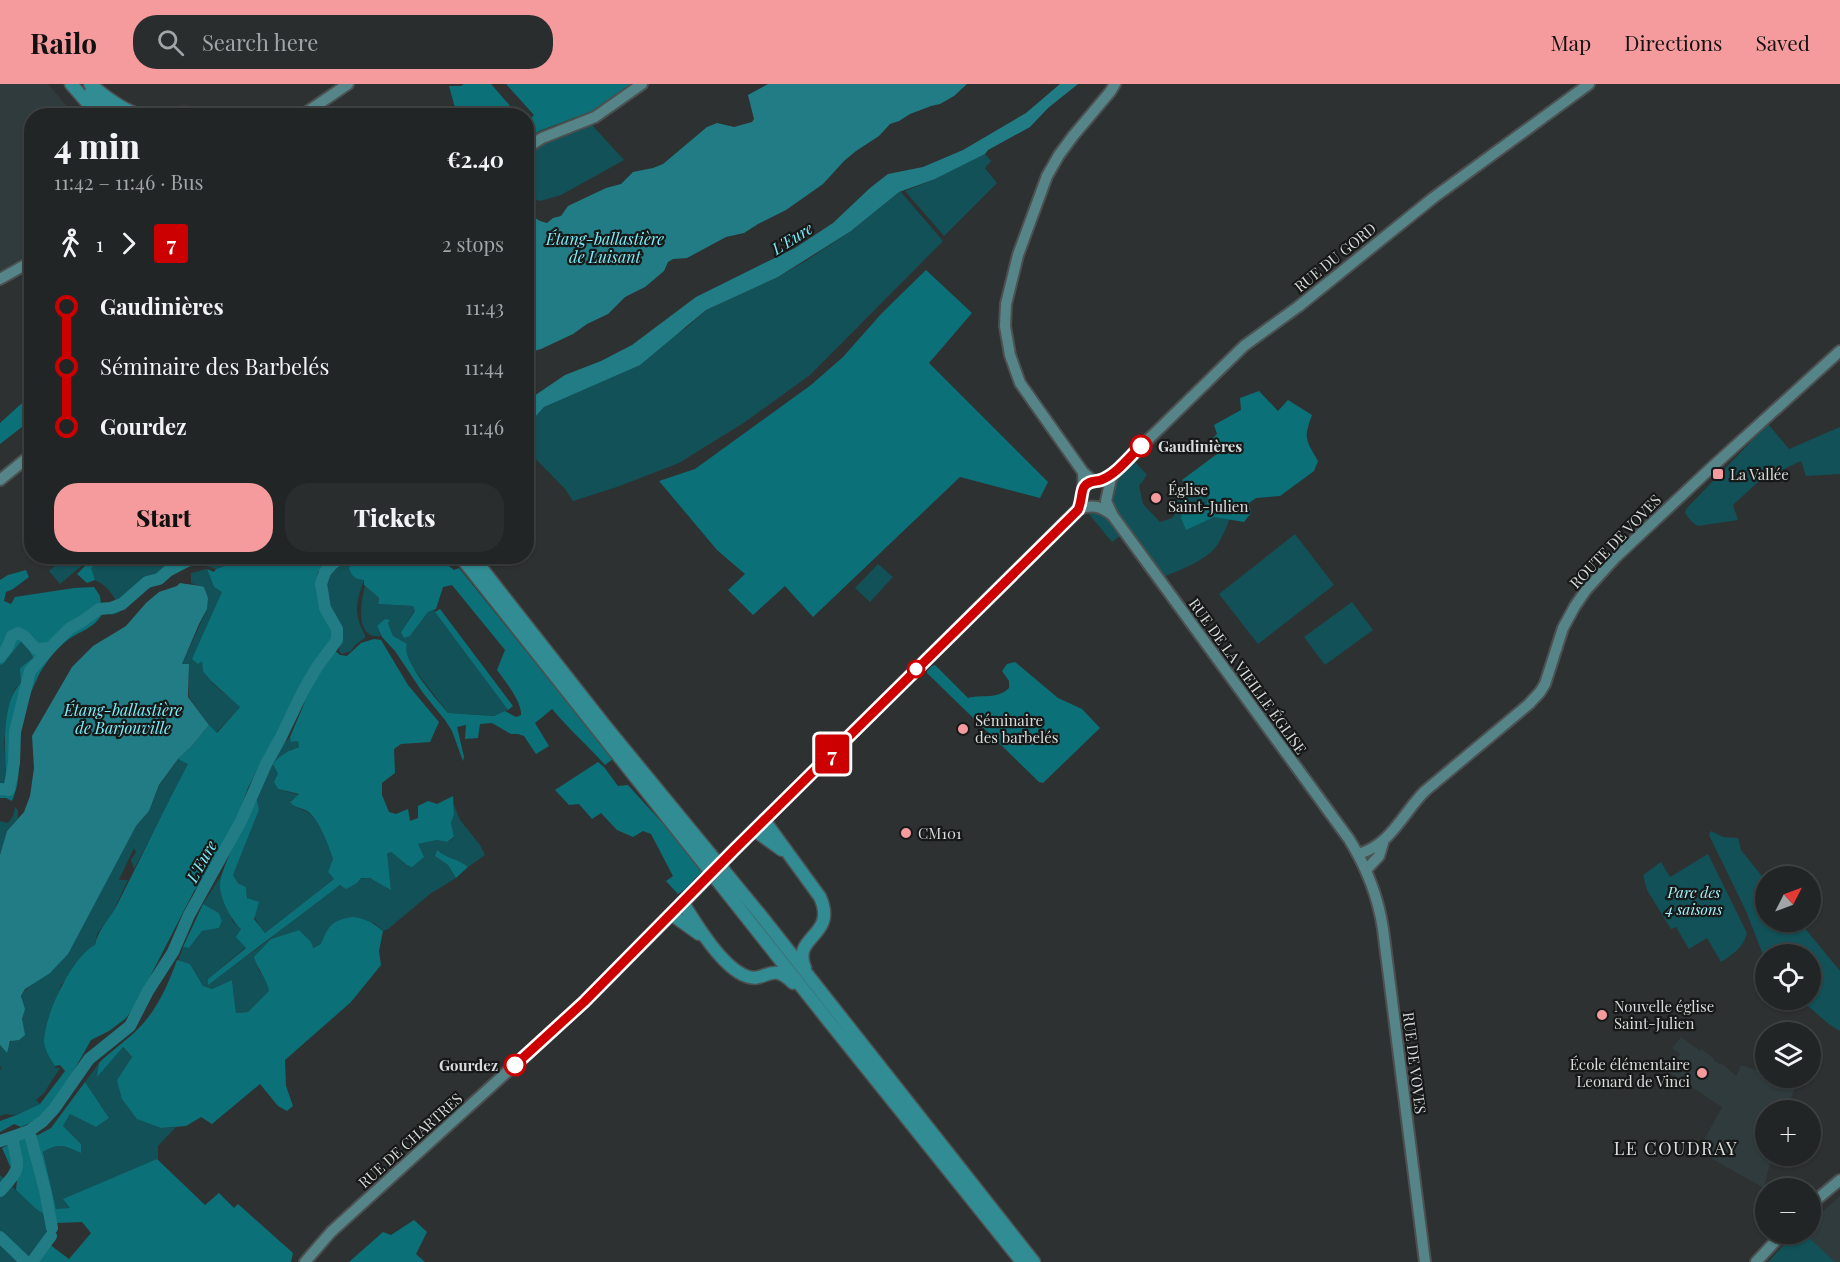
<!DOCTYPE html>
<meta charset="utf-8">
<style>
body{margin:0;font-family:"Playfair Display",serif;background:#2a2d2e;color:#f1f3f6;height:100vh;display:flex;flex-direction:column;font-size:22px;white-space:nowrap}
*{box-sizing:border-box;margin:0}
p{font-size:20px;color:#a2a5a7}
.icon{flex:none;width:33px;height:33px;fill:none;stroke:currentColor;stroke-width:2;stroke-linecap:round;stroke-linejoin:round}
.map{position:relative;flex:1;overflow:hidden}
.drawer{position:absolute;left:24px;top:24px;width:510px;height:456px;display:flex;flex-direction:column;background:#222526;border-radius:24px;box-shadow:0 2px 4px #0004,0 0 0 2px #3f4243}
.drawer>*{flex:none}
.badge{padding:0 12px;border-radius:4px;font-size:21px;line-height:39px}
.needle{width:39px;rotate:48deg}
.fabs{position:absolute;left:1755px;top:782px;display:grid;gap:12px}
.fabs a{display:grid;place-items:center;width:66px;height:66px;border-radius:50%;background:#222526;box-shadow:0 2px 4px #0004,0 0 0 2px #3f4243;font-size:30px}
.map>.badge{position:absolute;translate:-50% -50%;box-shadow:0 0 0 3px #fff}
.legs{display:flex;align-items:center;gap:9px;height:66px;padding:0 30px;font-size:20px}
.legs p{margin-inline-start:auto}
.headline{display:flex;align-items:center;justify-content:space-between;height:102px;padding:0 30px}
h1{font-size:33px;font-weight:800;line-height:45px}
.button{display:flex;gap:12px;margin-top:auto;padding:12px 30px}
.button a{flex:1;height:69px;border-radius:24px;background:#f59b9d;color:#111;font-size:24px;font-weight:800;line-height:69px;text-align:center}
.button a+a{background:#2a2d2e;color:#f1f3f6}
ul{padding:0 30px;list-style:none}
li{display:flex;align-items:center;gap:21px;height:60px;font-size:22px}
li i{display:grid;place-items:center;width:9px;height:100%;margin:0 8px;background:currentColor}
li i::after{content:'';width:15px;height:15px;margin:-8px;border:4px solid;border-radius:50%;background:#222526}
li p{margin-inline-start:auto}
li:first-child i{background:linear-gradient(#0000 50%,currentColor 0)}
li:last-child i{background:linear-gradient(currentColor 50%,#0000 0)}
header{display:flex;align-items:center;gap:36px;box-sizing:border-box;height:84px;padding:0 30px;background:#f59b9d;color:#111}
header strong{font-size:28px}
nav{display:flex;gap:33px;margin-inline-start:auto;font-size:21px}
.search{width:420px;height:54px;background:#2a2d2e;display:flex;align-items:center;gap:15px;box-sizing:border-box;padding:0 21px;border-radius:24px;color:#a2a5a7;font-size:22px}
.map>svg:first-child{display:block}
.built{fill:#303b3d}
.green{fill:#125157}
.forest{fill:#0c7078}
.water{fill:#227c85}
.lines{fill:none;stroke-linecap:round;stroke-linejoin:round}
.river{stroke:#227c85;stroke-width:12}
.secondary-casing{stroke:#4d5050;stroke-width:14}
.primary-casing{stroke:#4d5050;stroke-width:15}
.secondary{stroke:#568589;stroke-width:10}
.primary{stroke:#318c93;stroke-width:12}
.secondary-bridge-casing{stroke:#4d5050;stroke-width:14;stroke-linecap:butt}
.secondary-bridge{stroke:#568589;stroke-width:10}
.line-1-casing{stroke:#fff;stroke-width:14}
.line-1{stroke:#c00;stroke-width:9}
.stop-1-dot{fill:#fff;stroke:#c00;stroke-width:3}
.poi-dot{fill:#f59b9d;stroke:#171919;stroke-width:2}
.labels{text-anchor:middle;dominant-baseline:central;stroke-width:4.5;stroke-linejoin:round;paint-order:stroke}
.street-label{font-size:15px;fill:#d9dcdc;stroke:#171919}
.stop-label{font-size:15px;font-weight:bold;fill:#d9dcdc;stroke:#171919;text-anchor:start}
.poi-label{font-size:15px;fill:#d9dcdc;stroke:#171919;text-anchor:start}
.park-label{font-size:15px;font-style:italic;fill:#a2f3fc;stroke:#171919}
.water-label{font-size:16px;font-style:italic;fill:#7aeefa;stroke:#171919}
.quarter-label{font-size:18px;letter-spacing:1.5px;fill:#d9dcdc;stroke:#171919}
</style>
<header>
<strong>Railo</strong>
<div class="search"><svg class="icon" aria-label="search" viewBox="0 0 24 24"><circle cx="10" cy="10" r="6"/><path d="M15 15l6 6"/></svg>Search here</div>
<nav><a>Map</a><a>Directions</a><a>Saved</a></nav>
</header>
<div class="map">
<svg width="1840" height="1178" viewBox="0 0 1840 1178">
<rect width="100%" height="100%" fill="#2e3132"/>
<!-- built -->
<path class="built" d="M0 0H48L74 31 32 32 31 169 0 187Z
M1681 953 1700 967 1702 965 1713 974V976L1719 980 1721 979 1736 992 1741 981 1762 988 1761 994 1763 995 1765 988 1766 993H1803L1799 1002 1794 1006 1787 1026H1766V1071H1772L1764 1104 1698 1067 1722 1023 1669 988 1671 986 1666 983 1674 971 1678 974 1680 970 1672 964Z
M1840 1112V1178H1773L1799 1149H1810L1811 1138Z"/>
<!-- green -->
<path class="green" d="M592 41 624 76 561 111 540 117 527 112V67L544 56Z
M985 70 991 77 985 84 997 99 944 152 905 107 935 95Z
M900 107 943 157 810 291 745 338 679 379 617 403 573 417 565 405 527 366V342L544 323 686 244 706 226 778 193 804 178 851 147Z
M1768 340 1789 365 1840 343V390L1806 392 1801 377 1760 396 1733 421 1738 436 1698 442C1692 439 1687 433 1685 428L1687 424Z
M1135 378 1147 391 1139 402 1143 420 1160 438 1172 434 1177 428 1175 415 1184 407 1235 416C1230 432 1226 450 1215 464 1207 475 1177 488 1165 492L1114 423 1113 398Z
M1100 427 1109 435 1121 451 1112 458 1089 430Z
M1295 450 1334 501 1258 560 1219 510Z
M66 473H82L86 478 60 500 49 487Z
M100 473H249L244 476 216 485C208 482 198 480 189 483 165 490 138 513 118 529L111 531 107 529 116 517C111 507 105 501 95 496L90 484 101 477Z
M348 475 364 496C356 519 353 529 365 551V554L355 561 351 567 342 570 339 567C340 558 343 546 339 538 336 530 328 525 326 517 318 496 331 484 348 475Z
M878 480 893 493 870 518 855 504Z
M207 485 214 503 223 508 202 576C204 600 225 607 240 623L216 649 209 641 189 613V580H182L207 525 204 503 191 499V489Z
M365 502 379 514 378 520 413 522 415 526 401 548 410 552 428 528 434 526 508 626 494 632 448 629 408 577 405 565 393 552 388 539 377 542 381 552C354 556 361 517 365 502Z
M1352 518 1373 546 1325 581 1304 553Z
M23 554 33 575 21 599 15 605 9 623 4 657 7 702 0 699V581L3 579Z
M290 653 292 658 298 657 299 663 292 665 273 680 278 690V705L299 711 290 717C295 724 300 724 307 728 321 737 328 760 333 776L328 788 334 795 265 849C254 835 247 821 246 803L237 798 233 791 259 726 257 715 271 682 279 665Z
M178 675 189 680 134 785 131 776 136 768 134 764 119 796H128L111 832 97 850 95 861 61 901 57 914 55 982V984H60L44 1009 36 1016 40 1020C29 1026 18 1034 6 1030L0 1032V985L2 986 0 982V961L6 968C10 957 18 947 22 936 28 916 11 915 35 898L136 742 149 727 159 702Z
M454 721 460 736 480 761 485 771 468 783C458 775 447 775 437 766L435 772 448 781 456 794 430 810 388 845 383 847 374 839 328 845 321 860 312 864 299 846 271 855 258 885 268 899 269 908 248 928 236 929 232 896 212 905 203 902 190 880 178 877 183 863 189 864 202 847 219 844 222 837 219 829 203 820 224 787 220 803 233 838 241 845 237 853 246 863 208 895V900C228 885 251 870 271 854 295 836 335 794 367 794 374 794 384 802 391 805L386 771 391 768 407 781 418 760 437 756 447 758 454 754 451 739 454 730Z
M15 723 18 726V734L7 747 0 771V737L8 739 13 732Z
M1711 747 1723 753 1738 754 1741 766 1765 796 1766 837H1799L1840 887V947L1830 941 1800 915H1810V870H1766L1765 877V876L1746 827 1709 751Z
M1708 770 1747 849C1744 863 1732 871 1721 878L1707 854 1689 865 1676 843 1671 845 1647 806 1643 791 1661 778 1670 793Z
M122 963 132 973 117 996 161 1044 176 1043 158 1062V1075L64 1116 71 1124 56 1126 43 1068C60 1058 63 1062 81 1069V1060L63 1042 70 1030 96 1043 109 1034 85 998 99 979 98 991Z
M0 1091 34 1123 57 1139 28 1178H0Z
M1795 1149H1804L1835 1178H1768Z"/>
<!-- forest -->
<path class="forest" d="M464 0H491L518 31H457L449 2H461Z
M506 0H631L592 27 539 47 527 55V38L534 31Z
M926 186 972 229 929 279 1048 398 1040 414 960 393 813 533 785 502 753 531 728 506 745 490 717 466 659 397 695 385 811 301 843 273 882 229Z
M1259 307 1278 327 1288 316 1312 331C1303 355 1306 356 1318 377L1314 387 1280 412 1256 414 1249 419 1251 429 1244 438 1214 433 1186 446 1181 434 1183 428 1204 429 1210 408 1204 401 1187 404 1182 396 1217 370 1209 358 1217 350 1214 341 1241 326 1240 314Z
M31 311V336L0 360V339Z
M351 472 437 473 454 486 459 484 613 675 605 681C588 662 569 645 552 625L535 639 549 662 536 670 524 652 518 650H511L492 639 480 640 478 654 465 655 466 641 457 643 464 673 463 677 452 647 445 636 423 609 395 567 382 553 377 542 385 535 390 536 388 539 393 552 407 560C400 575 437 616 448 629L494 632 505 627 516 633 521 631C522 618 505 597 497 586L505 566 452 501 443 503 436 525 428 528 410 552 404 554 401 548 415 527 413 522 378 520 379 514 364 501V496C355 495 352 493 349 484L351 481 348 475Z
M88 473H100L101 477 91 484 95 496 87 499 77 490 90 477Z
M249 473H334L318 488 317 506 321 522 334 545V554L308 593 291 630 260 680 248 704 230 753 207 793 194 807 134 924 125 935 109 947 91 956 68 997 49 1024 34 1037 21 1043 14 1040 0 1048V1037L19 1030 40 1020 65 987 60 981 55 982C50 974 44 965 44 957 45 930 72 873 95 861 98 845 110 835 117 821 141 774 163 727 188 680L178 675 192 662 209 641 217 649 240 623 211 597 203 587 202 577 198 580 192 575 222 508 214 503 207 485 214 488 216 485 244 476Z
M26 486 29 493 13 505 6 508 4 517 11 520 15 513 74 504 94 503 100 512 101 520 94 526 104 527C94 546 80 546 65 558 55 566 42 583 37 595 29 611 22 631 20 648 17 674 23 691 12 717L6 714H0V699L7 701C5 674 0 619 21 599L20 584 33 574 23 555 3 580 0 581V496L8 491Z
M440 525 513 622 508 626 435 528Z
M374 555 381 556 408 601 439 638 430 658 401 660 394 665 395 689 382 699V711L389 728 396 730 408 725 410 737 418 734V722L428 717 437 720 453 712 454 730 451 739 454 753 447 758 437 756 418 760 424 773 412 783 407 781 391 768 387 770 391 806 370 794H361L357 799 346 805 340 801 208 901V895L246 864 236 853 241 845C231 836 221 816 220 803 219 785 248 734 257 715L259 726 233 791 238 799 246 803 247 814 259 818 254 835 265 849 334 795 328 788 333 775C328 761 320 736 307 727 300 723 295 724 290 718L299 710 278 705 274 698 278 690 273 680C278 672 290 666 299 663L298 657 291 658 290 653 304 620 308 602 333 565 340 571 347 572 361 559Z
M1015 578 1058 614 1082 625 1100 644 1043 699 1039 698 927 589V587L932 582 935 581 968 614C982 610 997 616 1009 604V597L1002 587 1007 580Z
M598 678 604 683 618 702 628 701 705 786C694 793 690 803 678 810L666 797 673 792 651 750 643 747 633 753 617 746 601 729 592 735 579 720 569 721 555 706Z
M437 766C449 776 457 774 468 783L456 794 448 781 435 772Z
M203 820 219 829 222 837 219 844 202 847 189 864 183 863Z
M352 833C365 834 373 839 383 847L379 867 381 881 351 918 285 976 286 1002 293 1022 287 1027 278 1022 260 1000 212 1040 201 1033 186 1042 161 1044 137 1035 122 1015 117 996 132 973 123 963 97 993 99 979C111 967 126 957 138 945 157 926 168 901 177 876L190 880 203 902 212 905 232 896 236 929 248 928 269 907C267 895 258 886 254 873L271 855 299 846 311 858 313 864 321 860C329 841 331 837 352 833Z
M85 998 109 1034 96 1043 70 1030 63 1042 81 1060V1069C64 1062 60 1058 43 1068L56 1125 70 1124 63 1115 157 1075 205 1121 219 1109 234 1124 238 1120 293 1169 291 1178H38L49 1160 69 1175 91 1149 82 1138 57 1139 35 1124 16 1106 18 1086 10 1082 2 1064 15 1057 38 1051 51 1044Z
M414 1136 427 1148 416 1170 425 1178H349L383 1148 391 1151Z"/>
<!-- water -->
<path class="water" d="M768 0H967L954 12 940 20 931 22 910 30 899 37 890 40 879 52 856 67 844 77 823 100 786 126 758 140 744 149 726 153 687 174 673 175 668 178 664 187 645 203 625 213 608 230 587 240 573 250 541 265 527 269V129L540 137 547 139 553 134 561 132 568 122 606 104 621 100 633 88 653 84 663 80 707 43 717 39 734 43 752 38 754 35 748 11Z
M1060 0H1078L1048 24 1030 43 988 66 985 70 935 95 899 108 851 147 778 193 706 226 640 281 544 323 527 342V321L534 312 565 291 601 277 632 261 696 213 795 164 833 139 870 104 888 90 923 83 963 66 1026 29Z
M180 499C188 501 195 500 204 503L208 514 207 525 199 540 182 580H189L188 613 209 641 192 662 178 675 159 701 149 727 136 742 68 870 50 889 25 905 21 912 25 925 22 935 25 951 19 956 10 957 7 969 0 961V771L7 747 24 728 30 712 34 684 32 652 72 583 93 562 126 542 146 519 159 508 177 502Z"/>
<g class="lines">
<!-- river -->
<path class="river" d="M0 573 7 564 12 552 18 549 24 552 36 565 50 564 70 544 81 538 99 525 111 524 122 520 147 498 159 495 168 487 187 477 208 472
M0 705 9 706 14 679 15 648 30 587 50 564
M29 1047 45 1106 52 1144
M0 1057 29 1047 43 1037 54 1025 89 975 130 942 148 907 173 868 189 831 241 737 266 680 281 653 303 607 317 583 337 556V545L325 524 321 500 325 488 331 481 343 472
M0 1107C23 1083 18 1084 12 1053
M0 1153 26 1178
M32 1178 51 1152"/>
<!-- secondary casing -->
<g class="secondary-casing">
<path id="secondary" d="M301 32 348 0
M526 64 542 54 595 33 642 0
M0 195 32 177
M0 396 32 370
M1093 397 1083 388 1020 299 1010 271 1005 242 1006 220 1018 171 1047 92 1059 71 1073 52 1110 8 1115 0
M1078 425C1093 420 1101 422 1113 432
M734 766 1078 425C1084 414 1084 401 1083 388
M1358 770C1391 761 1402 730 1425 707L1529 620 1540 608 1545 600 1563 544 1575 522 1586 506 1616 473 1712 383 1840 267
M1366 786 1379 772 1383 759
M1810 1121 1840 1096
M305 1178 331 1148 584 918 694 808
M1425 1178 1383 845C1378 812 1367 784 1349 755L1113 432 1106 417 1111 395 1115 388 1244 262 1299 222 1433 114 1589 0
M1756 1178 1783 1149"/>
</g>
<!-- primary casing -->
<g class="primary-casing">
<path id="primary" d="M71 0 99 32
M90 0C102 10 122 26 138 30 159 34 181 25 203 32
M91 7 112 32
M460 472 827 935 1022 1178
M472 472 607 644 763 834 1034 1178
M764 736 820 813C838 853 791 851 805 884
M754 746 782 766
M683 819C696 840 722 883 746 892 766 900 770 876 793 899
M671 830 699 850"/>
</g>
<!-- secondary -->
<use href="#secondary" class="secondary"/>
<!-- primary -->
<use href="#primary" class="primary"/>
<!-- secondary-bridge casing -->
<g class="secondary-bridge-casing">
<path id="secondary-bridge" d="M694 808 734 766"/>
</g>
<!-- secondary-bridge -->
<use href="#secondary-bridge" class="secondary-bridge"/>
</g>
<g class="lines">
<!-- line-1 casing -->
<g class="line-1-casing">
<path id="line-1" d="M515 981 584 918 734 766 1078 426C1082 418 1081 408 1084 403 1089 396 1095 398 1101 396 1117 390 1129 373 1141 362"/>
</g>
<!-- line-1 -->
<use href="#line-1" class="line-1"/>
</g>
<!-- markers -->
<g class="stop-1-dot">
<circle cx="1141" cy="362" r="10"/>
<circle cx="916" cy="585" r="8"/>
<circle cx="515" cy="981" r="10"/>
</g>
<g class="poi-dot">
<rect x="1712" y="384" width="12" height="12" rx="3"/>
<circle cx="1156" cy="414" r="6"/>
<circle cx="963" cy="645" r="6"/>
<circle cx="906" cy="749" r="6"/>
<circle cx="1602" cy="931" r="6"/>
<circle cx="1702" cy="989" r="6"/>
</g>
<g class="labels">
<!-- street labels -->
<g class="street-label">
<text transform="translate(1335 173) rotate(-39)">RUE DU GORD</text>
<text transform="translate(1615 457) rotate(-46)">ROUTE DE VOVES</text>
<text transform="translate(1248 592) rotate(54)">RUE DE LA VIEILLE ÉGLISE</text>
<text transform="translate(1415 979) rotate(83)">RUE DE VOVES</text>
<text transform="translate(410 1056) rotate(-42)">RUE DE CHARTRES</text>
</g>
<!-- stop labels -->
<g class="stop-label">
<text x="1158" y="362">Gaudinières</text>
<text x="498" y="981" text-anchor="end">Gourdez</text>
</g>
<!-- poi labels -->
<g class="poi-label">
<text x="1730" y="390">La Vallée</text>
<text x="1168" y="405">Église<tspan x="1168" dy="17">Saint-Julien</tspan></text>
<text x="975" y="636">Séminaire<tspan x="975" dy="17">des barbelés</tspan></text>
<text x="918" y="749">CM101</text>
<text x="1614" y="922">Nouvelle église<tspan x="1614" dy="17">Saint-Julien</tspan></text>
<text x="1690" y="980" text-anchor="end">École élémentaire<tspan x="1690" dy="17">Leonard de Vinci</tspan></text>
</g>
<!-- park labels -->
<g class="park-label">
<text x="1694" y="808">Parc des<tspan x="1694" dy="17">4 saisons</tspan></text>
</g>
<!-- water labels -->
<g class="water-label">
<text x="605" y="154">Étang-ballastière<tspan x="605" dy="18">de Luisant</tspan></text>
<text transform="translate(792 154) rotate(-32)">L'Eure</text>
<text x="123" y="625">Étang-ballastière<tspan x="123" dy="18">de Barjouville</tspan></text>
<text transform="translate(201 777) rotate(-61)">L'Eure</text>
</g>
<!-- quarter labels -->
<g class="quarter-label">
<text x="1676" y="1064">LE COUDRAY</text>
</g>
</g>
</svg>
<div class="fabs">
<a><svg class="needle" viewBox="-14 -14 28 28"><path d="M0-13l5 13h-10z" fill="#e53935"/><path d="M0 13l5-13h-10z" fill="#a2a5a7"/></svg></a>
<a><svg class="icon" aria-label="locate" viewBox="0 0 24 24"><circle cx="12" cy="12" r="6"/><path d="M12 2v4M12 18v4M2 12h4M18 12h4"/></svg></a>
<a><svg class="icon" aria-label="layers" viewBox="0 0 24 24"><path d="M12 4l9 5-9 5-9-5zM3 14l9 5 9-5"/></svg></a>
<a>+</a>
<a>−</a>
</div>
<b class="badge" style="left:832px;top:670px;background:#c00;color:#fff">7</b>
<section class="drawer">
<div class="headline"><div><h1>4 min</h1><p>11:42 – 11:46 · Bus</p></div><b>€2.40</b></div>
<div class="legs"><svg class="icon" aria-label="walk" viewBox="0 0 24 24"><circle cx="13" cy="4" r="2"/><path d="M13 8l-2 6 4 7M11 14l-3 7M7 12l3-4h3l4 4"/></svg>1<svg class="icon" aria-label="forward" viewBox="0 0 24 24"><path d="M9 5l7 7-7 7"/></svg><b class="badge" style="background:#c00;color:#fff">7</b><p>2 stops</p></div>
<ul>
<li><i style="color:#c00"></i><b>Gaudinières</b><p>11:43</p></li>
<li><i style="color:#c00"></i><span>Séminaire des Barbelés</span><p>11:44</p></li>
<li><i style="color:#c00"></i><b>Gourdez</b><p>11:46</p></li>
</ul>
<div class="button"><a>Start</a><a>Tickets</a></div>
</section>
</div>
